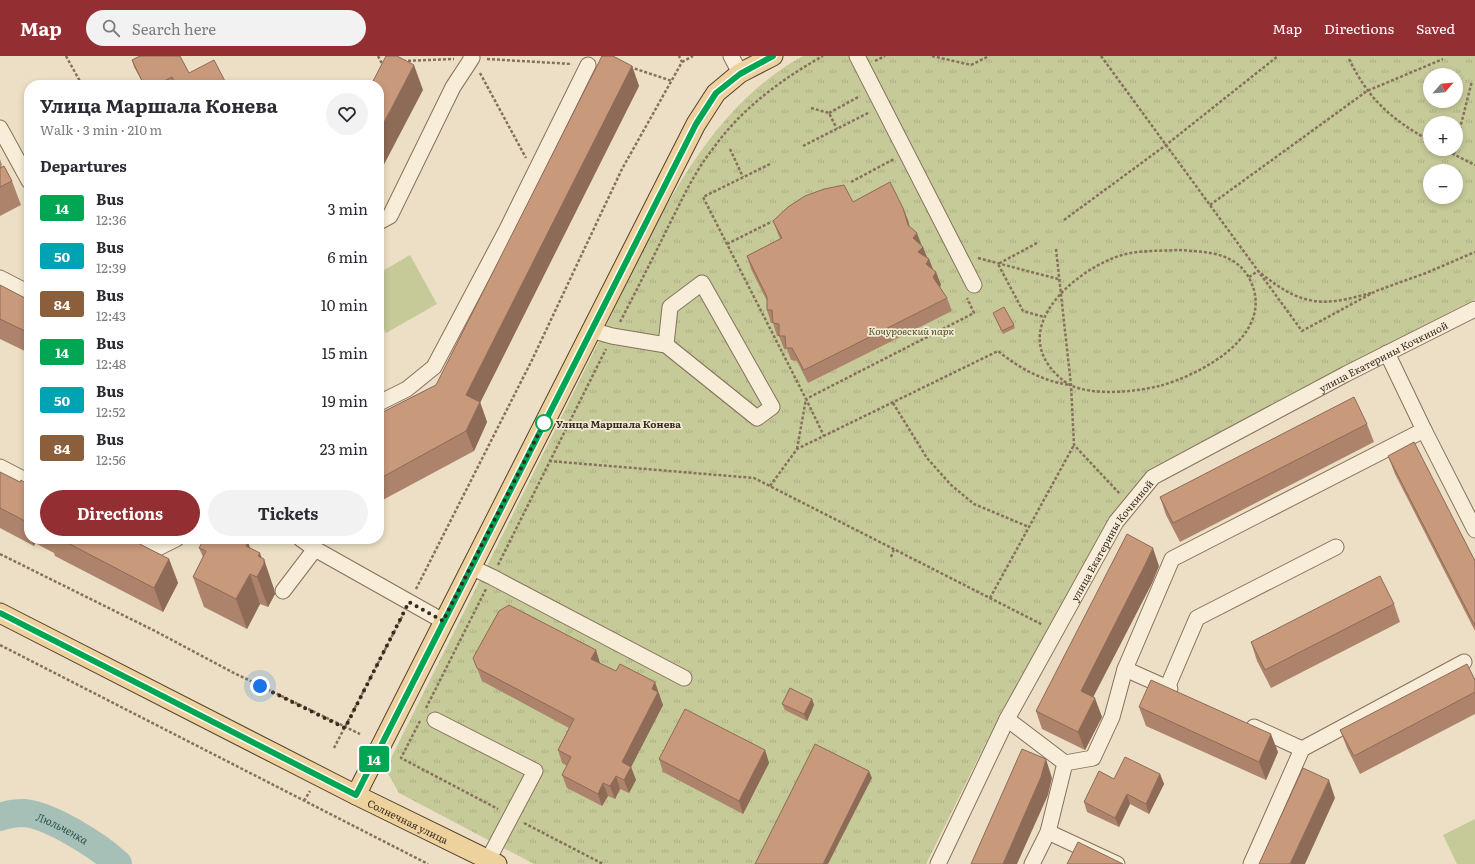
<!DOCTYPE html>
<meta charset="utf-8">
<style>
body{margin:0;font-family:Literata,serif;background:#f2f2f3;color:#2b2b33;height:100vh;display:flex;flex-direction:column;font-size:15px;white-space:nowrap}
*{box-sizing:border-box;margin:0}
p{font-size:13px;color:#7c7c81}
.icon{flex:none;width:22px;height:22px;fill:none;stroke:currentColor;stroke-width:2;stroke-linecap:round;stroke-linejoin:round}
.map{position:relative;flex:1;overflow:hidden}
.side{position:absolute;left:24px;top:24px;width:360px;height:464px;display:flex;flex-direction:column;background:#fff;border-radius:16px;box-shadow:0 2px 6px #0003}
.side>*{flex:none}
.badge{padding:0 8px;border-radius:3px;font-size:14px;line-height:26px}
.needle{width:26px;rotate:63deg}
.fabs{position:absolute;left:1423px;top:12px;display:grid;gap:8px}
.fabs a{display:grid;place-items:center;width:40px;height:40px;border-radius:50%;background:#fff;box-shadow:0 2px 6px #0003;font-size:20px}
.you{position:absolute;width:20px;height:20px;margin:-10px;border:3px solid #fff;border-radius:50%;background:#1a73e8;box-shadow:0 0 0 6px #1a73e833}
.map>.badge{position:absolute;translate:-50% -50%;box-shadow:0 0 0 2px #fff}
h2{padding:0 16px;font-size:15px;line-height:36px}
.round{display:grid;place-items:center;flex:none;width:42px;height:42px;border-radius:21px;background:#f2f2f3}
.head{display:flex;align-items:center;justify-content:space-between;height:68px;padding:0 16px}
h1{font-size:19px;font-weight:700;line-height:30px}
.cta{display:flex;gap:8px;margin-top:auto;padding:8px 16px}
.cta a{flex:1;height:46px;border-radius:24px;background:#932e32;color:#fff;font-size:16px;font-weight:700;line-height:46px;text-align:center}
.cta a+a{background:#f2f2f3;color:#2b2b33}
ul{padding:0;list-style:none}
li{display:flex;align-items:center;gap:12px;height:48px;padding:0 16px}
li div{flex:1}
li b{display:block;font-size:15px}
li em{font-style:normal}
li .badge{min-width:44px;font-weight:700;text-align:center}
header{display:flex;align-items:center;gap:24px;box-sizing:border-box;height:56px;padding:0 20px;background:#932e32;color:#fff}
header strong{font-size:19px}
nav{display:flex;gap:22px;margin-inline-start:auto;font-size:14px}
.search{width:280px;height:36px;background:#f2f2f3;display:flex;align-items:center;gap:10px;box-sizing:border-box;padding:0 14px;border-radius:22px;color:#7c7c81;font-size:15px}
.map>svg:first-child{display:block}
.grass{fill:#c6ca99}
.park{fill:url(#park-tufts);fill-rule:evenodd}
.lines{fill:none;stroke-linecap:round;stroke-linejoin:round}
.river{stroke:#a6c0b7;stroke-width:28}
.minor-casing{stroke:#87715c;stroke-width:17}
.major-casing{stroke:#543f30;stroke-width:21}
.path{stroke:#87715c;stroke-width:2.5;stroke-dasharray:3 2;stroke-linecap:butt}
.minor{stroke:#f7edd8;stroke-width:15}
.major{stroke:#eed29e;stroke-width:19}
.wall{fill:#ad846b}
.shaded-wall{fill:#8d6b57}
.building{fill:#c9997c;stroke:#8d6b57}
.line-casing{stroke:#fff;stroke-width:9}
.line{stroke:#00a651;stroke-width:6}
.walk{stroke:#372a1f;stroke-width:4;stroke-dasharray:0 7.2}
.stop-dot{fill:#fff;stroke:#00a651;stroke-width:2}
.labels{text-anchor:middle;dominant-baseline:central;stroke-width:3.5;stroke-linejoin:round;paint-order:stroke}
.park-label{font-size:10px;font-style:italic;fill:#495326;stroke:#f4ead4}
.street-label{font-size:10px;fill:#372a1f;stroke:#f4ead4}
.stop-label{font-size:10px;font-weight:bold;fill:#372a1f;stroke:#f4ead4;text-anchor:start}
.water-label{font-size:11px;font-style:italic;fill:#2f5652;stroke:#f4ead4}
</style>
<header>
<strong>Map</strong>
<div class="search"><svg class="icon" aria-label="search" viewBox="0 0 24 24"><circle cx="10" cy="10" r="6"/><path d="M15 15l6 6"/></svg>Search here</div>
<nav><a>Map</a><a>Directions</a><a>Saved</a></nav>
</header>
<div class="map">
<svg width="1475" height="808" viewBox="0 0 1475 808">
<defs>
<pattern id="park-tufts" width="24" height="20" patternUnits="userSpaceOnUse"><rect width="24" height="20" fill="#c6ca99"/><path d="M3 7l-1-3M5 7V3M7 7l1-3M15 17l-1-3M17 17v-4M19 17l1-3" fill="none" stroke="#abae83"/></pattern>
</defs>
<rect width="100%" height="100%" fill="#ecdfc5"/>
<!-- grass -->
<path class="grass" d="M410 199 437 248 386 277 379 265V217Z
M1475 763V808H1457L1443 779Z"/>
<!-- park -->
<path class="park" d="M803 0H1475V243L1149 413 1114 457 1001 656 926 808H534L399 737 386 714 388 708C442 600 496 492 550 384 570 343 591 302 611 260 657 165 706 53 803 0ZM1430 19H1456V45H1430ZM1430 67H1456V93H1430ZM1430 115H1456V141H1430Z"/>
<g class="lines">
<!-- river -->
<path class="river" id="s1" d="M0 761C8 758 15 757 24 757 50 759 99 790 118 808"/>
<!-- minor casing -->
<g class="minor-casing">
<g id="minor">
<path d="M731 0 740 17"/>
<path d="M857 0 974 229"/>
<path d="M0 72 29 125"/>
<path d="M379 166 390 160 453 31 472 2 471 0"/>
<path d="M0 222 29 237"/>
<path d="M591 274 612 280 666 289 757 362 772 351 702 227 670 251 666 289"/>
<path d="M1387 297 1424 374 1475 474"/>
<path d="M379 347 407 333 434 311 506 175 588 9"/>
<path d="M0 411 29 426"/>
<path d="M141 483 158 492 176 483"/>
<path d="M301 483 315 493 443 565"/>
<path d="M471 511 492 521 684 622"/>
<path d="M283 535 315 493"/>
<path d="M1125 613 1170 633"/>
<path d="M1167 632 1197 562 1336 491"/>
<path d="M1007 663 1065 707"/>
<path d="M435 664 535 715 488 804"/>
<path d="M1254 671 1302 693"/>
<path d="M1048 776 1117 808"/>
<path id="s2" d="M938 808 1007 663 1116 466 1153 421 1346 318 1475 253"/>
<path d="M1032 808 1048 776 1065 707 1093 702 1112 661 1125 613 1172 503 1424 374"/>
<path d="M1251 808 1302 693 1464 606"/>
</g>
</g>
<!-- major casing -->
<g class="major-casing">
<g id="major">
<path id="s3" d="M0 557 356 739 497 808"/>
<path d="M356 739 696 68 716 37 740 17 773 0"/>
</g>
</g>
<!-- path -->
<path class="path" d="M66 0 82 29
M378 0 381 6 386 5
M932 0 971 9 989 0
M1101 0 1302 275 1376 235 1426 217 1475 196
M487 3 572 8
M1349 3C1369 44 1391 63 1430 85
M403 5 454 3
M875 5 885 0
M682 6 693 0
M630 11 672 25
M480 17 526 102
M811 52 829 57 837 73
M829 57 860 40
M1456 88 1472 25
M803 90 870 56
M730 93 743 121
M1443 93 1475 109
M1454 98 1455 93
M770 108 703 141 806 343 974 257 967 242
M851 126 894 103
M1210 149 1367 35 1443 3
M1064 164 1166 89 1278 0
M1037 187 998 208 1023 255 1044 261
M727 188 771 166
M1056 193 1071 329 1074 389 1120 438
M1179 194C1207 196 1238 196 1251 226 1275 279 1201 319 1159 330 1135 336 1093 340 1070 329 1062 324 1055 318 1050 311 1014 264 1081 211 1122 199 1140 194 1160 195 1179 194Z
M978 202 1058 223
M1249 221 1258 215C1273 227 1290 240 1309 244 1329 249 1352 242 1371 237
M620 266C636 235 652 204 667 173 681 146 693 118 712 94 740 54 780 24 823 0
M893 347 927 402 951 429 974 448 1029 471
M797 393 806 343 824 380
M549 405 754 422 1043 569
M770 430 797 393 998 295C1019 312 1042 325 1070 329
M0 498 155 575 232 616 360 678
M891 501 894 493
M498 509 606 293
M416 533 532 304 622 113 682 6 679 0
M990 542 1074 389
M0 589 428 808
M426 652 486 533
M420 665 401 702 498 753
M334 692 403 559
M304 745 310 735
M524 767 603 808"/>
<!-- minor -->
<use href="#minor" class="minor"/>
<!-- major -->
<use href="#major" class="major"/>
</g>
<!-- wall -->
<path class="wall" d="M132 4 189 17 227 29H175L174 27 171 29H144L134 11Z
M632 10 639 30 480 346 487 366 474 395 379 446V358L436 329Z
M0 103 2 109 1 110 2 111 12 125 21 149 0 160Z
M853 146 908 164 909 170 921 190 923 191 927 201 929 203 933 214 936 216 941 229 940 231 947 242 952 255 808 327 797 305 791 304 787 293H784L779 280H777L773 267H771L767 254V245L751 213 747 200 780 183 773 165Z
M0 229 25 242 29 240V297L0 283Z
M993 257 1014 269 1015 272 1003 278Z
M1367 368 1374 386 1180 486 1166 459 1160 441Z
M1388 400 1475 505V575L1395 418Z
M0 416 20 426 29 429V483H130L169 503 178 527 163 556 55 500 54 497 35 487 34 490 0 472Z
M199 492H251L261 502 274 533 275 538 268 551 260 548 247 573 204 551 193 521 203 501Z
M1159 510 1152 527 1093 641 1102 661 1085 694 1042 673 1036 655Z
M1394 548 1400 566 1271 632 1257 605 1251 586Z
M473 602 600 607 660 639 659 640 663 649 631 711 636 724 629 737 620 733 615 743 608 740 602 750 567 732 562 719 567 710 562 707 558 694 569 672 482 625Z
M1475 624V658L1360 718 1347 692 1340 674Z
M812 643 814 649 807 665 785 654 782 648Z
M1139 651 1278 696 1266 724 1146 670Z
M765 694 769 707 743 758 663 716 659 703Z
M1160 718 1164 728 1149 758 1130 748 1119 771 1087 756 1084 746Z"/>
<!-- shaded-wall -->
<path class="shaded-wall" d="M414 9 423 34 379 118V76Z
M632 10 639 30 474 359 466 339Z
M903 152 908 164 912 181 908 169Z
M917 177 922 190 913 182Z
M923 191 928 204 918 196Z
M929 203 934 216 926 208Z
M936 216 941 229 938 233 933 221Z
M480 346 487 366 474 395 466 375Z
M26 463 29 471V477L25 465Z
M31 483H33L35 487 34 490Z
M248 486 259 516 246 490Z
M1153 492 1159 510 1152 527 1087 653 1081 635Z
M260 497 264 508V503L274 533 275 538 268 551 257 521 258 500Z
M169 503 178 527 163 556 154 532Z
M250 518 260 548 247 573 236 543Z
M596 594 600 607 596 615 591 603Z
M655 626 663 649 627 719 622 706 652 633Z
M1095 642 1102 661 1085 694 1078 676Z
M812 643 814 649 807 665 804 658Z
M1271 678 1278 696 1266 724 1259 706Z
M765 694 769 707 743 758 739 745Z
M1046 703 1052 722 1048 739 1017 808H1003Z
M631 711 636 724 629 737 624 724Z
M869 715 872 722 828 808H823Z
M1160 718 1164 728 1149 758 1146 748Z
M616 720 620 733 615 743 610 730Z
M1329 724 1335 742 1305 808H1290Z
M603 727 608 740 602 750 598 738Z
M1127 738 1130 748 1119 771 1115 762Z"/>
<!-- building -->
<path class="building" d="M140 0H180L189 17 214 4 227 29H176L172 21 156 29H144L132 4Z
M386 0H397L414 9 379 76V29H371Z
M602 0H613L632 10 466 339 480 346 466 375 379 423V358L436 329Z
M4 110 12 125 0 131V112Z
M890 126 903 152 908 169 917 177 913 182 923 191 918 196 929 203 926 208 936 216 933 221 947 242 804 314 792 292H786L785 280H779V268L773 267 772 254H767V241L747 200 782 182 773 165 788 151 805 140 824 133 844 129 853 146Z
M0 229 25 242 26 239 29 240V277L0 263Z
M1004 251 1014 269 1002 275 993 257Z
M1354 341 1367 368 1173 467 1160 441Z
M1414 386 1475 505V570L1388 400Z
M0 416 20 426 21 424 29 429V464L26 463 25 465 0 452Z
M1127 478 1153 492 1145 509 1081 635 1095 642 1078 676 1036 655Z
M60 483H130L169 503 154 532Z
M204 483H243L248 486 246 490 260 497 258 500 264 503V508L257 521 250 518 236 543 193 521 206 495 199 492Z
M1380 520 1394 548 1265 614 1251 586Z
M509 549 596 594 591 603 616 615 620 608 655 626 652 633 658 636 622 706 631 711 624 724 616 720 610 730 603 727 598 738 562 719 571 701 558 694 574 663 477 612 473 602 499 555Z
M1467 608 1475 624V636L1354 700 1340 674Z
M1151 624 1271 678 1259 706 1139 651Z
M790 632 812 643 804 658 782 648Z
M685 653 765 694 739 745 659 703Z
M815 688 869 715 823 808H755Z
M1022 693 1046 703 1041 721 1003 808H971Z
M1125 701 1160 718 1146 748 1127 738 1115 762 1084 746 1099 715 1114 723Z
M1303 712 1329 724 1290 808H1259Z
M1078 786 1123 808H1067Z"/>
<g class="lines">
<!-- line casing -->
<g class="line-casing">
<path id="line" d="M0 557 356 739 696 68 716 37 740 18 773 0"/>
</g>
<!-- line -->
<use href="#line" class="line"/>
<!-- walk -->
<path class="walk" d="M260 630 345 672 409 546 443 565 544 367"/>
</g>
<!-- markers -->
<circle class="stop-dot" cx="544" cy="367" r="8"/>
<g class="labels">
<!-- park labels -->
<g class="park-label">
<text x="911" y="274">Кочуровский парк</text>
</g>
<!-- street labels -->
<g class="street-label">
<text stroke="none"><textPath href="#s2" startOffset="704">улица Екатерины Кочкиной</textPath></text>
<text stroke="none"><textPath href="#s2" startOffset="368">улица Екатерины Кочкиной</textPath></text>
<text stroke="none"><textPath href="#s3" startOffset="458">Солнечная улица</textPath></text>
</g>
<!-- stop labels -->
<g class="stop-label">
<text x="556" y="367">Улица Маршала Конева</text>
</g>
<!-- water labels -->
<g class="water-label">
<text stroke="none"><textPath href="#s1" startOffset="66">Люльченка</textPath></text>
</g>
</g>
</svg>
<div class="fabs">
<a><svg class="needle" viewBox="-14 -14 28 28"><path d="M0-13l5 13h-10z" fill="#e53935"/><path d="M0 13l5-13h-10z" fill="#7c7c81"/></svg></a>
<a>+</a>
<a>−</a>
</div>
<div class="you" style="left:260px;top:630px"></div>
<b class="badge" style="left:374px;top:703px;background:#00a651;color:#fff">14</b>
<section class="side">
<div class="head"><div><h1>Улица Маршала Конева</h1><p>Walk · 3 min · 210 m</p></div><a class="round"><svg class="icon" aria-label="heart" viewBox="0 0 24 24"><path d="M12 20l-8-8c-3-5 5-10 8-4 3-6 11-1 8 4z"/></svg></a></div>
<h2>Departures</h2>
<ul>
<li><span class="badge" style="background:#00a651;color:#fff">14</span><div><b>Bus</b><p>12:36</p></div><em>3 min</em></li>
<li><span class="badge" style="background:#00a3b4;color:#fff">50</span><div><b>Bus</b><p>12:39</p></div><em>6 min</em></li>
<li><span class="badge" style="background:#8b5e3c;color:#fff">84</span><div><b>Bus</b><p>12:43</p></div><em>10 min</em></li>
<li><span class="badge" style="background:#00a651;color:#fff">14</span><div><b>Bus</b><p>12:48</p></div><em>15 min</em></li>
<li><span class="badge" style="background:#00a3b4;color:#fff">50</span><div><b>Bus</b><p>12:52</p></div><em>19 min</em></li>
<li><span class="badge" style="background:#8b5e3c;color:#fff">84</span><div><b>Bus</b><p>12:56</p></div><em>23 min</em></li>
</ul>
<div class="cta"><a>Directions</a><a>Tickets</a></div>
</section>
</div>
